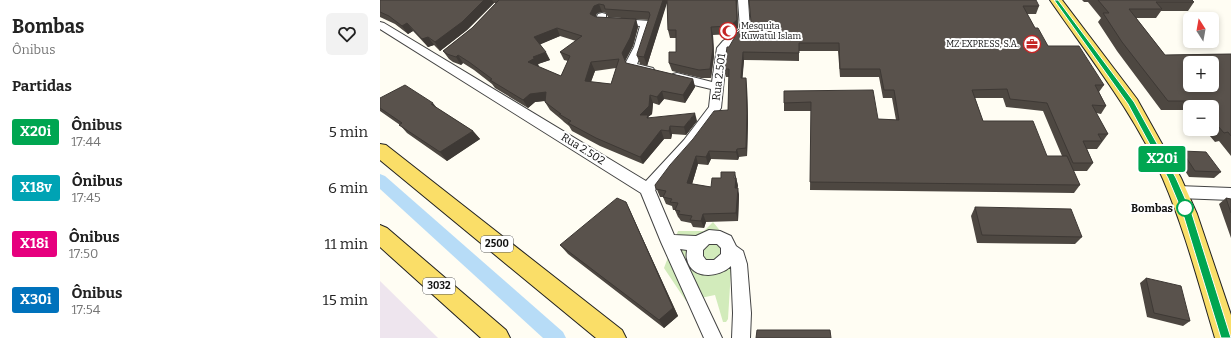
<!DOCTYPE html>
<html lang="pt">
<meta charset="utf-8">
<style>
body{margin:0;font-family:Bitter,serif;background:#f2f2f2;color:#222;height:100vh;display:flex;flex-direction:column;font-size:15px;white-space:nowrap}
*{box-sizing:border-box;margin:0}
p{font-size:13px;color:#767676}
.icon{flex:none;width:22px;height:22px;fill:none;stroke:currentColor;stroke-width:2;stroke-linecap:round;stroke-linejoin:round}
.map{position:relative;flex:1;overflow:hidden}
.drawer{display:flex;flex-direction:column;background:#fff;width:380px}
.drawer>*{flex:none}
.badge{padding:0 8px;border-radius:3px;font-size:14px;line-height:26px}
.needle{width:26px;rotate:349deg}
.fabs{position:absolute;left:803px;top:12px;display:grid;gap:8px}
.fabs a{display:grid;place-items:center;width:36px;height:36px;border-radius:6px;background:#fff;box-shadow:0 2px 6px #0003;font-size:20px}
.map>.badge{position:absolute;translate:-50% -50%;box-shadow:0 0 0 2px #fff}
h2{padding:0 12px;font-size:15px;line-height:36px}
.round{display:grid;place-items:center;flex:none;width:42px;height:42px;border-radius:6px;background:#f2f2f2}
.headline{display:flex;align-items:center;justify-content:space-between;height:68px;padding:0 12px}
h1{font-size:19px;font-weight:700;line-height:30px}
ul{padding:0;list-style:none}
li{display:flex;align-items:center;gap:12px;height:56px;padding:0 12px}
li div{flex:1}
li b{display:block;font-size:15px}
li em{font-style:normal}
li .badge{min-width:44px;font-weight:700;text-align:center}
main{display:flex;flex:1;min-height:0}
.map>svg:first-child{display:block}
.industrial{fill:#eee5ee}
.green{fill:#d2ebbb}
.lines{fill:none;stroke-linecap:round;stroke-linejoin:round}
.canal{fill:#b7dcf7;fill-rule:evenodd}
.minor-casing{stroke:#434343;stroke-width:2}
.major-casing{stroke:#212121;stroke-width:2}
.minor{fill:#fff;fill-rule:evenodd}
.major{fill:#fade68;fill-rule:evenodd}
.wall{fill:#4d4741;fill-rule:evenodd}
.shaded-wall{fill:#3e3935}
.building{fill:#59524c;stroke:#3e3935;fill-rule:evenodd}
.line{fill:#00a651;stroke:#fff}
.stop-dot{fill:#fff;stroke:#00a651;stroke-width:2}
.labels{text-anchor:middle;dominant-baseline:central;stroke-width:4;stroke-linejoin:round;paint-order:stroke}
.far-poi-label{font-size:9px;fill:#101010;stroke:#fff;text-anchor:start}
.shield{fill:#fff;stroke:#585858;stroke-width:1}
.shield-label{font-size:10px;font-weight:bold;fill:#101010}
.street-label{font-size:11px;fill:#101010;stroke:#fff}
.stop-label{font-size:11px;font-weight:bold;fill:#101010;stroke:#fff;text-anchor:end}
</style>
<main>
<section class="drawer">
<div class="headline"><div><h1>Bombas</h1><p>Ônibus</p></div><a class="round"><svg class="icon" aria-label="heart" viewBox="0 0 24 24"><path d="M12 20l-8-8c-3-5 5-10 8-4 3-6 11-1 8 4z"/></svg></a></div>
<h2>Partidas</h2>
<ul>
<li><span class="badge" style="background:#00a651;color:#fff">X20i</span><div><b>Ônibus</b><p>17:44</p></div><em>5 min</em></li>
<li><span class="badge" style="background:#00a3b4;color:#fff">X18v</span><div><b>Ônibus</b><p>17:45</p></div><em>6 min</em></li>
<li><span class="badge" style="background:#e6007e;color:#fff">X18i</span><div><b>Ônibus</b><p>17:50</p></div><em>11 min</em></li>
<li><span class="badge" style="background:#0072bc;color:#fff">X30i</span><div><b>Ônibus</b><p>17:54</p></div><em>15 min</em></li>
</ul>
</section>
<div class="map">
<svg width="851" height="338" viewBox="0 0 851 338">
<rect width="100%" height="100%" fill="#fffdf3"/>
<!-- industrial -->
<path class="industrial" d="M0 281 58 338H0Z"/>
<!-- green -->
<path class="green" d="M333 222 351 244 349 268 351 270 348 319 346 322H343L335 295 306 301 284 268 298 231H324Z"/>
<g class="lines">
<!-- canal -->
<path class="canal" d="M0 174 5 176 183 332 186 338H163L0 189Z"/>
<!-- minor casing -->
<g class="minor-casing">
<path id="minor" d="M358 0H368L370 30 347 49 341 108 314 146 275 190 294 235 316 236 329 230 340 231 351 236 356 246 363 251 367 264 371 313 370 338H352L353 313 351 266C339 278 311 280 307 259 306 256 307 252 307 250L300 249 342 338H324L281 242 261 193 0 29V22L4 23 266 181 304 140 329 107 331 89 293 80 291 77 293 74 297 73 332 82 337 48 343 41 360 29ZM329 244H337L341 248V254L334 260H326L323 256V250Z
M222 13 226 14V18L270 21 271 23 264 47 257 64 273 68 275 71 273 74 269 75 249 70 245 64 254 47 260 26 216 23 215 21 218 14Z
M798 186 851 188V200L798 198 793 196 791 192 793 188Z"/>
</g>
<!-- major casing -->
<g class="major-casing">
<path id="major" d="M670 0H682L757 99 801 178 817 214 851 315V338H835C819 285 805 230 783 179 755 114 710 58 670 0Z
M0 144 6 145 242 330 246 338H216L0 160Z
M0 225 7 228 126 330 130 338H101L0 247Z"/>
</g>
<!-- minor -->
<use href="#minor" class="minor"/>
<!-- major -->
<use href="#major" class="major"/>
</g>
<!-- wall -->
<path class="wall" d="M0 0H357L358 28 351 34 333 35 334 56 331 78H321L292 71 289 63 296 52V38H290L288 30 287 1 267 66 260 64 257 56 269 20 228 17 226 13 222 12 217 13 215 17H216L256 19 258 27 253 46 245 61 246 63 313 79 315 87 305 103 284 99 279 105 273 103 272 114 268 117 269 118 317 121 306 135 292 134 291 139H284L263 164 220 146 192 131 189 126 184 122 182 120 170 110 165 102V101L155 102 148 108 115 88 112 84 94 70 83 63 81 65 73 62 69 59 63 51 92 28 116 3H114L87 30 60 51 54 45 48 47 33 31 28 34 15 24 0 17ZM180 36 196 41 180 52 184 60 188 61 181 76 159 67 158 64 170 60 160 44ZM236 68 231 84 211 82 215 71Z
M369 0 659 6 656 14H647L655 28 668 46 724 85 719 92 726 106 721 114 716 113 728 134 717 149H707L713 163 707 171H693L700 185 694 193 430 190 431 111H404V91L498 119 516 120 512 98H503L499 77H460L458 51H419V61L364 60 362 78 367 86 368 121 367 156 359 157 358 160 331 159 328 165 318 164 312 184 331 187 356 178 358 186 357 188 359 195 358 221 326 222 324 228 313 227 311 223 301 221 299 218 298 217 295 210H293L292 206 286 204 283 197H280L275 185 348 110 349 77H346L344 69 349 47 371 22ZM595 98H623L626 107 663 111 682 156H667L603 121Z
M702 0H812L814 2 808 11H781L776 18H756L785 55 851 54V156L839 141 835 142 824 129H832V107H810V112L808 110H781L737 51 718 22 721 18 708 2H704Z
M0 98 57 108 93 131 100 139 67 161 27 133 20 125 0 111Z
M802 151 841 172 834 178 809 177 796 157Z
M846 198 851 199V238L839 204Z
M246 202 298 316 284 328 188 254 180 245Z
M595 207 702 237 695 244 597 243 591 216Z
M766 278 810 321 803 326 767 317 760 283Z"/>
<!-- shaded-wall -->
<path class="shaded-wall" d="M104 0H112L114 3 87 30 60 51 55 42Z
M283 0H288L267 66 264 57Z
M356 0H357L358 28 351 34 350 26Z
M219 4 222 12 217 13 214 21 210 14 214 6Z
M256 19 258 27 253 46 245 61 242 53Z
M27 23 33 31 28 34 22 26Z
M331 27 333 35 334 56 331 78 330 69Z
M177 28 180 36 159 45 154 37Z
M48 37 54 45 48 47 42 39Z
M166 52 170 60 158 64 159 67 148 62 153 57Z
M363 52 364 60 362 86 361 78Z
M78 55 83 63 81 65 76 57Z
M211 62 215 71 208 89 205 81Z
M366 78 367 86 368 121 367 156 366 148Z
M313 79 315 87 305 103 303 95Z
M282 91 284 99 279 105 277 97Z
M166 92 171 100 155 102 148 108 143 100 150 94Z
M270 95 273 103 272 114 268 117 271 123 260 115Z
M53 103 60 112 51 104Z
M315 113 317 121 306 135 304 127Z
M290 126 292 134 291 139 289 131Z
M281 130 284 139 263 164 260 157Z
M93 131 100 139 67 161 60 152Z
M357 149 359 157 358 160 356 152Z
M329 151 331 159 328 165 326 157Z
M316 156 318 164 310 191 307 183Z
M355 172 358 186 356 195 355 188Z
M358 188 359 195 358 221 356 213Z
M246 202 298 316 284 328 279 320Z
M323 214 326 222 324 228 321 221Z"/>
<!-- building -->
<path class="building" d="M0 0H104L82 22 55 42 48 37 42 39 27 23 22 26 9 16 0 12Z
M119 0H283L264 57 257 56V54L270 15 269 12 225 9 224 5 219 4 214 6 210 14 216 17 256 19 250 38 242 53 246 63 313 79 303 95 282 91 277 97 270 95 269 106 260 115H268L267 118 315 113 304 127 290 126 289 131 281 130 260 157 216 138 188 123 191 121 179 114H181L165 102 166 92 150 94 143 100 110 80 112 79 89 62 78 55 76 57 67 54 63 51 92 28ZM177 28 202 36 180 52 190 56 181 76 148 62 155 58 153 57 166 52 154 37ZM239 59 231 84 205 81 211 62Z
M287 0H356L357 20 350 26 331 27 333 48 330 69 319 70 289 63V52H296V30H288Z
M369 0H656L659 6H643L655 28H658L668 46H699L724 85H715L726 106 712 105 728 134H718L722 141H703L713 163H693L667 103 630 99 627 89 592 90 603 121H653L667 156H687L700 185 430 182 431 102 404 103V91L493 90 498 119 519 120 514 90H504L500 69H460L459 43H419V53L363 52 361 78H366L367 113 366 148 357 149 356 152 329 151 326 157 316 156 307 183 331 187 332 178H341V172H355L354 178H356L355 188H358L356 213 323 214 321 221 310 220 312 216 298 214 300 211 295 210 298 203 290 202 292 199 283 197 286 191 276 189 275 185 290 165 313 139 334 111 348 110 349 69H344L347 47H349L357 33 371 22Z
M718 0H812L814 2H776L782 9H749L785 55 851 54V136L848 132 844 133 832 119V107H821L816 101H788L742 42 723 13H729ZM810 63H832V85H810Z
M25 85 53 103 51 104 93 131 60 152 19 125 22 123 0 108V98Z
M802 151 826 152 841 172 815 171Z
M237 198 246 202 293 308 279 320 180 245Z
M846 198 851 199V213Z
M595 207 691 209 702 237 602 235Z
M766 278 801 286 810 321 774 313Z
M377 330H450L451 338H376Z"/>
<!-- line -->
<path class="line" d="M674 0H678L754 102 796 178 812 214 851 338H841L803 214 788 178 748 104Z"/>
<!-- icons -->
<defs>
<g id="mosque-ring" transform="scale(0.9)"><circle r="9.5" fill="#fff" stroke="#c42625" stroke-width="1.5"/><path d="M3.5-4.9A6 6 0 1 0 3.5 4.9A5 5 0 1 1 3.5-4.9Z" fill="#c42625"/></g>
<g id="office-ring" transform="scale(0.9)"><circle r="9.5" fill="#fff" stroke="#c42625" stroke-width="1.5"/><path d="M-6-3h4V-5.5h4V-3h4V5H-6ZM-1-4.5V-3h2v-1.5ZM-6 0V1H6V0Z" fill="#c42625"/></g>
</defs>
<g fill-rule="evenodd">
<use href="#mosque-ring" x="348" y="31"/>
<use href="#office-ring" x="652" y="44"/>
</g>
<!-- markers -->
<circle class="stop-dot" cx="805" cy="208" r="8"/>
<g class="labels">
<!-- far-poi labels -->
<g class="far-poi-label">
<text x="361" y="26">Mesquita<tspan x="361" dy="10">Kuwatul Islam</tspan></text>
<text x="639" y="44" text-anchor="end">MZ EXPRESS, S.A.</text>
</g>
<!-- shield labels -->
<g class="shield">
<rect x="101" y="236" width="32" height="16" rx="3"/>
<rect x="43" y="278" width="32" height="16" rx="3"/>
</g>
<g class="shield-label">
<text x="117" y="244">2500</text>
<text x="59" y="286">3032</text>
</g>
<!-- street labels -->
<g class="street-label">
<text transform="translate(339 77) rotate(-83)">Rua 2.501</text>
<text transform="translate(203 149) rotate(32)">Rua 2.502</text>
</g>
<!-- stop labels -->
<g class="stop-label">
<text x="793" y="208">Bombas</text>
</g>
</g>
</svg>
<div class="fabs">
<a><svg class="needle" viewBox="-14 -14 28 28"><path d="M0-13l5 13h-10z" fill="#e53935"/><path d="M0 13l5-13h-10z" fill="#767676"/></svg></a>
<a>+</a>
<a>−</a>
</div>
<b class="badge" style="left:782px;top:159px;background:#00a651;color:#fff">X20i</b>
</div>
</main>
